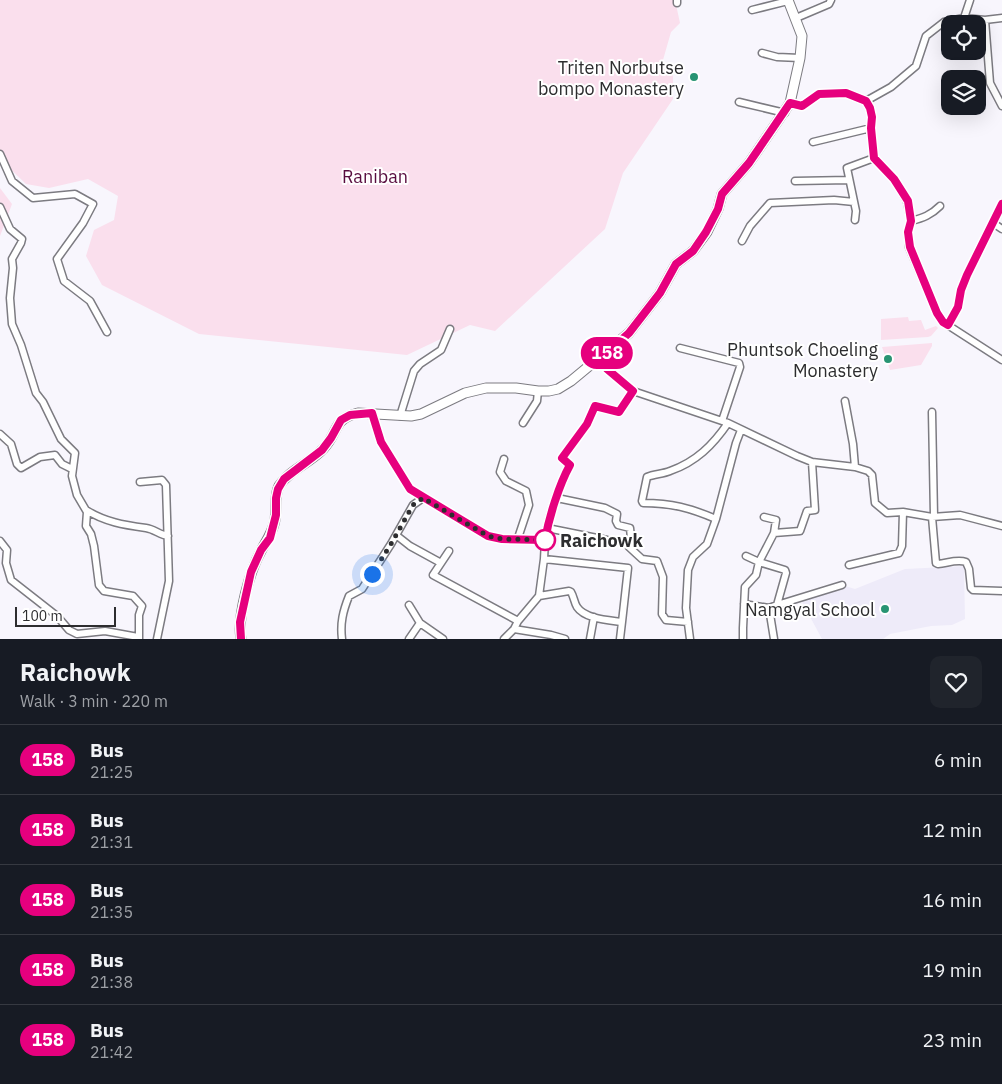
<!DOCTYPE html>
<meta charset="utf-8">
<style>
body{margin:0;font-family:"IBM Plex Sans",sans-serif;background:#20242c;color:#f1f3f6;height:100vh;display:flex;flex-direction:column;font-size:19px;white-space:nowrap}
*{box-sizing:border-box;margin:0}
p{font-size:16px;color:#9ea1a6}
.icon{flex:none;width:28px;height:28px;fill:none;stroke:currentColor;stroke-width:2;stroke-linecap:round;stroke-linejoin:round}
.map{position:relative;height:639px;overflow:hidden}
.sheet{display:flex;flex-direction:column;background:#171b24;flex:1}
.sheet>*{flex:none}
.badge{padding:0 10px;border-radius:16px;font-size:18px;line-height:32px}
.controls{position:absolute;left:941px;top:15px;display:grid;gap:10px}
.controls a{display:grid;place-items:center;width:45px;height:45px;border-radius:10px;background:#171b24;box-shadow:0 5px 20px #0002;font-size:25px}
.scale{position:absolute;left:15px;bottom:12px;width:101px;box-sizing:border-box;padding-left:5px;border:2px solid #2d2d2f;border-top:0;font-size:14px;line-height:18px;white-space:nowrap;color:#2d2d2f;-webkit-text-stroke:4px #fff;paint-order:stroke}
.you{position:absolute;width:25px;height:25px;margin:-12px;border:4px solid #fff;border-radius:50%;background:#1a73e8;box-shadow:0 0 0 8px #1a73e833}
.map>.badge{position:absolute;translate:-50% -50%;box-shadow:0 0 0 2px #fff}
.round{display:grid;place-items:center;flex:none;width:52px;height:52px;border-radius:10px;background:#20242c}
.head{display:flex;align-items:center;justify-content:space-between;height:85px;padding:0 20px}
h1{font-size:24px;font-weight:700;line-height:38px}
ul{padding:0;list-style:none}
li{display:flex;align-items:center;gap:15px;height:70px;padding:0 20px;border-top:1px solid #363941}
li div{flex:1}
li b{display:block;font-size:19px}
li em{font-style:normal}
li .badge{min-width:55px;font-weight:700;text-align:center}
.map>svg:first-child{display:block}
.built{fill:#eeebf9}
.green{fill:#fadfed}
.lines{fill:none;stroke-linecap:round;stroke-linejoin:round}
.street-casing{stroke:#7c7b81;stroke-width:9}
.secondary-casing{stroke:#7c7b81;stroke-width:11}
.street{stroke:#fff;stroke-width:6}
.secondary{stroke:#fff;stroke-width:9}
.line-casing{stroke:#fff;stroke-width:11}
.line{stroke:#e6007e;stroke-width:8}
.walk{stroke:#2d2d2f;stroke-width:5;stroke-dasharray:0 9}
.poi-dot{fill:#289473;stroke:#fff;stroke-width:2}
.stop-dot{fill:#fff;stroke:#e6007e;stroke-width:2.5}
.labels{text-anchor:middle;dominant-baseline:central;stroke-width:4;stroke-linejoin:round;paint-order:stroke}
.poi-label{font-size:18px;fill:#2d2d2f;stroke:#fff;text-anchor:end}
.park-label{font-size:18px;fill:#580c3f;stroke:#fff}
.stop-label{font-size:18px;font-weight:bold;fill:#2d2d2f;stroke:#fff;text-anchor:start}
</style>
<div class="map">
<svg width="1002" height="639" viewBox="0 0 1002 639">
<rect width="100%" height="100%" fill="#f8f6fd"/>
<!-- built -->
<path class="built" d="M965 566 964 570 965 619 952 625 931 626 890 634 883 639H822L801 600 842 585 855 589 905 569Z"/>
<!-- green -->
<path class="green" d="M0 0H675L680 23 671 32 661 67 673 73V99L623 173 605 229 495 331 470 325 407 355 199 334 102 285 86 256 94 230 114 220 118 196 88 179 49 188 26 184 0 159Z
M0 188 12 204 0 236Z
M908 317 909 321 921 320 925 330 936 326 938 328 931 336 928 337 881 340V319Z
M932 343V346L921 365 890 370 882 347Z"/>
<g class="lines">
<!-- street casing -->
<g class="street-casing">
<path id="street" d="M677 0V3
M752 10 788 1
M796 18 829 4 831 0
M964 18 970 0
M985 20 990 83 1002 106
M762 53 777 57 800 58
M866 101 891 87 916 66 926 36 944 22 964 18 985 20 1002 18
M739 102 785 113
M790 103 802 106 819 94 846 93 866 101 870 108 872 117 871 128 874 158 894 179 907 201 911 221 908 232 909 247 937 313 943 322 1002 360
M813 142 871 128
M0 154 12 181 33 198 75 194 93 204 83 223 57 259 64 281 90 301 107 332
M795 181 849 180
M0 207 10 229 22 239 21 243 12 259 13 268 10 298 12 324 21 345 36 393 43 402 61 439 75 453 72 476 77 495 87 512 86 526 91 534 94 546 99 585 104 591 133 596 142 606 139 615V639
M855 220 856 211 847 168 874 158
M911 221C923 218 931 215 940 206
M993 223 1002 229
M742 241 750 226 770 203 834 200 854 202
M947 325 958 307 961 290 967 275 1002 204
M680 348 739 363 740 367 722 421
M600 359 607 369 633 391 728 423 797 456 812 462 855 467 868 471 872 475 875 503 887 513 903 512 932 517 960 515 1002 526
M845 401 853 444 855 467
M932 412 934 516
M372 413 381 442 410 489 488 536 502 539 545 540 544 559 539 596 569 591 571 592C574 597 574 602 577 607 585 619 608 620 622 622L620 639
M400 416 414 371 420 364 441 350 450 329
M523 423 537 401 538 391
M0 434 11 444 17 464 21 468 40 457 55 455 62 464 72 469
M504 459 500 472 506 481 526 491 529 505 518 538
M140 482 162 480 166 485 169 581 157 639
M557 498 605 508 617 514 616 521 618 525 630 528 631 538 629 547 642 559 657 561 663 577 662 614 666 620 688 622
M86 510C105 522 124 525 146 528 154 529 160 535 168 536
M764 517 776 520 774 533
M932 517 936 563 938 564C948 563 957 559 966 562L969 569 971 588 973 590 1002 591
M716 519C690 508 672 503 643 503L642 501 647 477C654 474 663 474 670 471 696 462 713 445 728 423
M547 528 607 540
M396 535 410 546 441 563
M545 540C548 517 559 485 570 465L562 458 587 424 595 406 619 412 633 391
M0 541 7 550 6 563 11 580 57 616 69 630 77 634 105 631 138 637
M449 551 433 575 518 621 514 629 504 639
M544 559 628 568 622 622
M849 565 899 553 902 546 903 512
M744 604 769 608 774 639
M409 605 420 623 443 639
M777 605 842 585
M769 608 777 605 786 573 785 570 759 562 774 533 800 531 807 511 815 510 812 462
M518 621 539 596
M514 629 551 635 565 639
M342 639C340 623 343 611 349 596L362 589 391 544 413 505 423 498
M409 639 420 623
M590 639 594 617
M690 639 686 608 688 570 693 557 707 544 716 519 736 443 741 430
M743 639V628L745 587 756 575 759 562 746 556"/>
</g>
<!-- secondary casing -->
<g class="secondary-casing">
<path id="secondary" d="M241 639C237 617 250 570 261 551 266 541 271 535 274 524 278 512 273 498 279 486 289 470 310 463 323 449 339 433 332 419 358 413L411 416 421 414 465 393 486 388H516L538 391H549L558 389 571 381 629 333 660 293 676 264 693 251 707 232 718 209 722 194 749 163 790 103 800 58 802 36 788 0"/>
</g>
<!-- street -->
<use href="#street" class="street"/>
<!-- secondary -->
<use href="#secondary" class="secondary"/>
</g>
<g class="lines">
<!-- line casing -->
<g class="line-casing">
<path id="line" d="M241 639 240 622 251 572 261 550 270 538 276 515V498L278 489 284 479 322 450 331 438 341 420 350 415 372 413 381 442 410 489 488 536 502 539 545 540C549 517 559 485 570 465L562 458 587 424 595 406 619 412 633 391 607 369 600 359 629 333 660 293 676 264 693 251 706 232 718 209 722 194 749 163 790 103 802 106 819 94 846 93 866 101 870 108 872 117 871 128 874 158 894 179 908 201 911 221 908 232 910 247 937 313 943 322 948 325 958 307 961 290 967 275 1002 204"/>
</g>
<!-- line -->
<use href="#line" class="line"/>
<!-- walk -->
<path class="walk" d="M372 574 391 544 413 505 423 498 488 536 502 539 545 540"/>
</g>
<!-- markers -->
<g class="poi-dot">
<circle cx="694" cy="77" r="5"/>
<circle cx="888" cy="359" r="5"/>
<circle cx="885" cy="609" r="5"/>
</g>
<circle class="stop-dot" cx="545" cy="540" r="10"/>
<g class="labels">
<!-- poi labels -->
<g class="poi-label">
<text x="684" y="67">Triten Norbutse<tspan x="684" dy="21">bompo Monastery</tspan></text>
<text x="878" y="349">Phuntsok Choeling<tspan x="878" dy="21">Monastery</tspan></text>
<text x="875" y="609">Namgyal School</text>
</g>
<!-- park labels -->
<g class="park-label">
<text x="375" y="176">Raniban</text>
</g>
<!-- stop labels -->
<g class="stop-label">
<text x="560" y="540">Raichowk</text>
</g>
</g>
</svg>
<div class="controls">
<a><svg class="icon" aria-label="locate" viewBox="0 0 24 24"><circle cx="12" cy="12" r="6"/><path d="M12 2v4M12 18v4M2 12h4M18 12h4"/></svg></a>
<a><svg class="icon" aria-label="layers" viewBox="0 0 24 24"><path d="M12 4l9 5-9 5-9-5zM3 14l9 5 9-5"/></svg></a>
</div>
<div class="scale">100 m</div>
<div class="you" style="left:372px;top:574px"></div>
<b class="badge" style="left:607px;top:353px;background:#e6007e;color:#fff">158</b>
</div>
<section class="sheet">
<div class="head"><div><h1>Raichowk</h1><p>Walk · 3 min · 220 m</p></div><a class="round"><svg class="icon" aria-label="heart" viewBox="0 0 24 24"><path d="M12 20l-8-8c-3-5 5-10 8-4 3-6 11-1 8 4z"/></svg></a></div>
<ul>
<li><span class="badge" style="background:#e6007e;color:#fff">158</span><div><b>Bus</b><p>21:25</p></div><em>6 min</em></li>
<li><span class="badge" style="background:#e6007e;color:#fff">158</span><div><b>Bus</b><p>21:31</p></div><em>12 min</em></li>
<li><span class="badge" style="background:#e6007e;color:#fff">158</span><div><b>Bus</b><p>21:35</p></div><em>16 min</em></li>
<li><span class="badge" style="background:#e6007e;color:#fff">158</span><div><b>Bus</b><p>21:38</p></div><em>19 min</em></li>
<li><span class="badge" style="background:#e6007e;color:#fff">158</span><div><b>Bus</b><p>21:42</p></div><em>23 min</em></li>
</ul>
</section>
